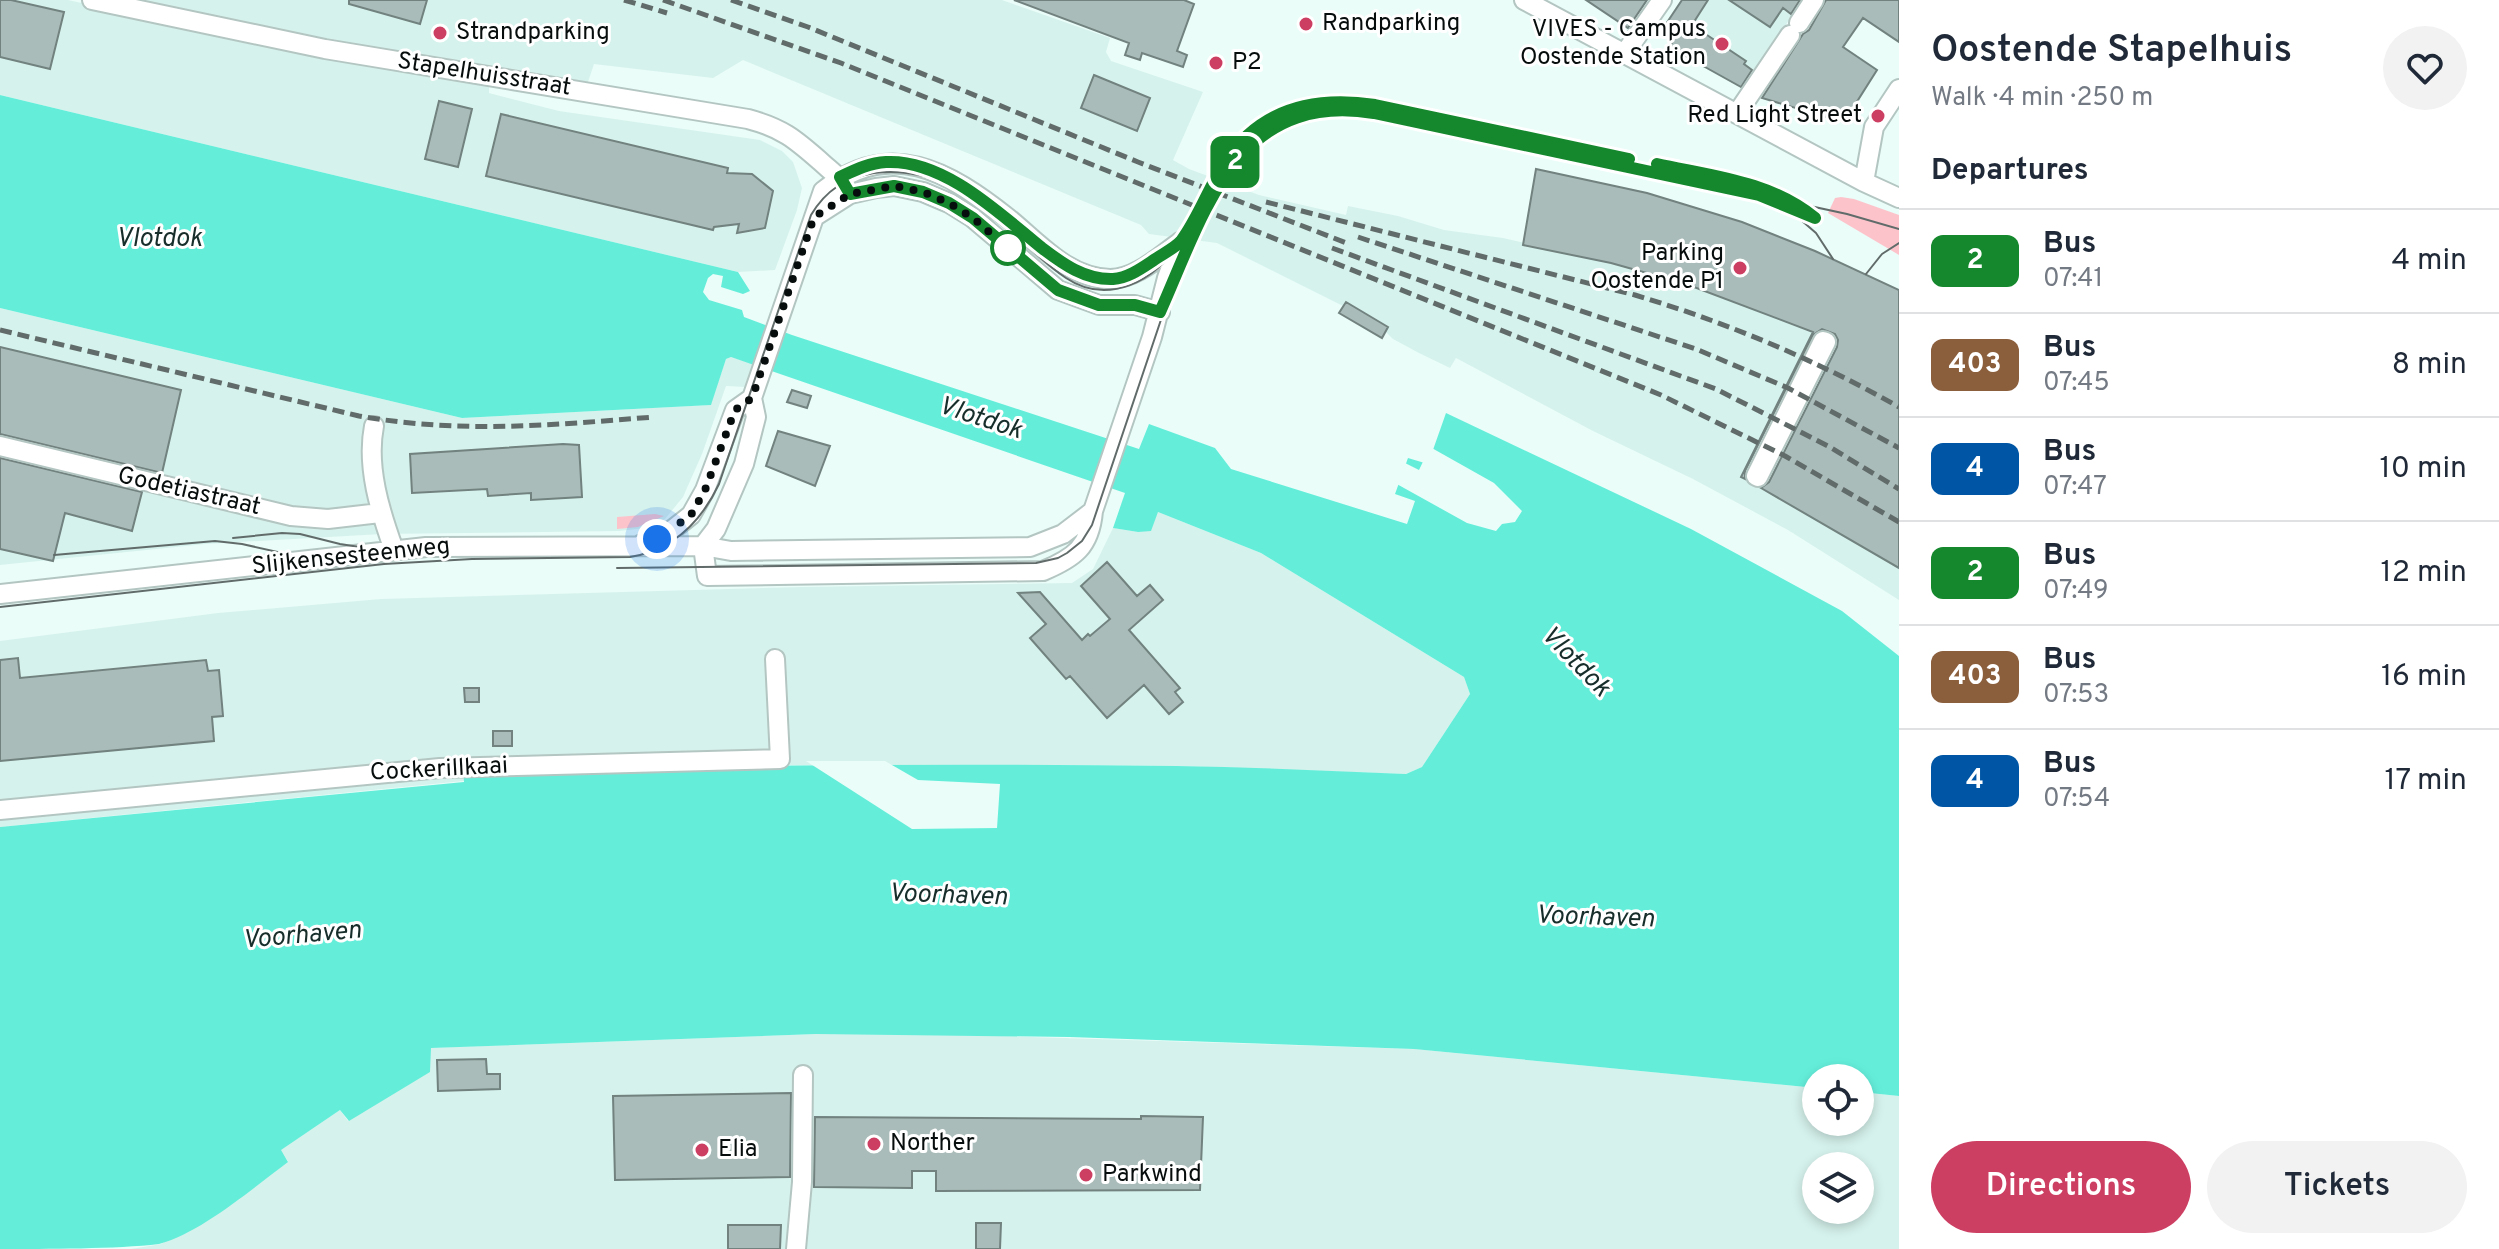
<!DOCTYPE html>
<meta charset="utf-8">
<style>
body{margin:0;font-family:Overpass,sans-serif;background:#f2f2f3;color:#1f2937;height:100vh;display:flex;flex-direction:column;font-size:30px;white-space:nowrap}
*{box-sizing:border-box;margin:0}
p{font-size:26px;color:#747a83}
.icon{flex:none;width:44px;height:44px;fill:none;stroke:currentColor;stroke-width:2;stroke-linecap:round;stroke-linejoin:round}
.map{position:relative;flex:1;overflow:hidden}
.drawer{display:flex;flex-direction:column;background:#fff;width:600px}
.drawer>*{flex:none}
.badge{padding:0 16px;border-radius:12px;font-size:28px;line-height:52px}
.tools{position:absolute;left:1802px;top:1064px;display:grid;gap:16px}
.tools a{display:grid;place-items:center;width:72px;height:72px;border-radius:50%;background:#fff;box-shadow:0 4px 12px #0003;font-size:40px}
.you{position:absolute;width:40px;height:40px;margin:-20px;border:6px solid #fff;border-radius:50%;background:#1a73e8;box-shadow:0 0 0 12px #1a73e833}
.map>.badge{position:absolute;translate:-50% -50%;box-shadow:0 0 0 4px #fff}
h2{padding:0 32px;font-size:30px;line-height:72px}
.round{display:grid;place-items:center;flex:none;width:84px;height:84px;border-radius:42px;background:#f2f2f3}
.headline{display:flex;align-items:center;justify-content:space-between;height:136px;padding:0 32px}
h1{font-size:38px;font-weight:600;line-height:60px}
.button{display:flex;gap:16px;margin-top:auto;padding:16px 32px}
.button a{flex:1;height:92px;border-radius:48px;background:#cd3e63;color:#fff;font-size:32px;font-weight:600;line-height:92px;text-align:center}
.button a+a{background:#f2f2f3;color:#1f2937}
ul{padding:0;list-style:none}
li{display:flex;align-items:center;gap:24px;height:104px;padding:0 32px;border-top:2px solid #e0e1e3}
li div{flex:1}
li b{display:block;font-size:30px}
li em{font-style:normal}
li .badge{min-width:88px;font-weight:700;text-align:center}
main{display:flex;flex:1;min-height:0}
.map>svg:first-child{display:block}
.built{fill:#d6f2ec;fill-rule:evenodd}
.green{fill:#fdc3cb}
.water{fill:#64eeda}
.pier{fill:#eafdf9}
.building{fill:#aabcb9;stroke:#71827f;stroke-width:2}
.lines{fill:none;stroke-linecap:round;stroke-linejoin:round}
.minor-casing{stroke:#b4c6c2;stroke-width:22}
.minor{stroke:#fff;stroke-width:18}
.tram{stroke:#616c6a;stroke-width:2}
.rail{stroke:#616c6a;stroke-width:5;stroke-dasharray:12 6;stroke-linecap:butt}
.line-casing{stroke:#fff;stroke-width:18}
.line{stroke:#15882e;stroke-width:12}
.walk{stroke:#070d0c;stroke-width:8;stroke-dasharray:0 14.4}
.poi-dot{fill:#cd3e63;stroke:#fff;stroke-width:3}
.stop-dot{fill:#fff;stroke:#15882e;stroke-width:4}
.labels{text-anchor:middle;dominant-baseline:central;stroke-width:6;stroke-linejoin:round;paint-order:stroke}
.poi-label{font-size:24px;fill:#070d0c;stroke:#fff;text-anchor:start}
.street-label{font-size:24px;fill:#070d0c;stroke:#fff}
.water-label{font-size:26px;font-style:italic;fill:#172e2b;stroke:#fff}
</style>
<main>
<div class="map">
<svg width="1899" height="1249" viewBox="0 0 1899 1249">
<rect width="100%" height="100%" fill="#eafdf9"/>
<!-- built -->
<path class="built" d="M0 0H68L320 56 489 86V93L559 111 760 140 782 151 793 162 802 188 797 210 775 270 738 272 0 95Z
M112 0H1002L1110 38 1106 52 1111 61 1203 92 1173 160 1189 169 1259 195 1346 215 1348 206 1398 216 1444 230 1503 238 1611 263 1686 284 1738 302 1820 299 1833 259 1899 290V600L1788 530 1693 479 1593 431 1456 358 1450 368 1419 353 1393 339 1386 332 1339 313 1343 306 1217 243 1149 234 1141 225 743 60 713 78 594 64 588 82 204 22Z
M1682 0H1802L1744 89 1669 47 1673 41 1660 33Z
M0 308 462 418 710 405 726 359 731 357 753 364 745 387 726 386 702 454 683 497 665 519 646 528 619 531 382 534 205 544 0 565Z
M1158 512 1261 553 1464 677 1470 694 1422 767 1406 774 1181 766 1036 765H786L463 770 464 781 0 827V641L218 613 381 599 801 587 1072 583 1093 569 1113 528 1138 532Z
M816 1034H938L1414 1049 1816 1088V1122H1860V1092L1899 1096V1249H131L161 1244 288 1161 280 1150 340 1110 348 1121 430 1048ZM1816 1166H1860V1210H1816Z"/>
<!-- green -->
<path class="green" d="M1841 197 1854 199 1899 215V255L1828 213 1835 198Z
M655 514 664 516 638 527 617 529V517Z"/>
<!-- water -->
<path class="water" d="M0 95 738 272 750 291 743 294 721 287 723 276 713 274 708 278 703 292 709 300 742 310 744 317 792 335 1139 449 1149 424 1215 448 1231 469 1407 524 1415 501 1395 494 1408 458 1428 464 1446 413 1691 529 1842 611 1899 656V1096L1860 1092V1078H1816V1088L1414 1049 1069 1037 816 1034 431 1048 430 1072 349 1121 340 1110 281 1150 288 1162C253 1188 201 1233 159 1244 117 1249 46 1249 0 1249V827L464 782 463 769C701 766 939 763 1177 766 1253 767 1330 771 1406 774L1422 767 1470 694 1464 677 1261 553 1158 512 1151 531 1138 532 1113 528 1125 493 731 357 726 359 711 405 462 418 0 308Z"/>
<!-- pier -->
<path class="pier" d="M1430 447 1494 483 1522 511 1515 522 1502 524 1496 531 1467 523 1395 483 1403 462 1419 470Z
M806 761H885L918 780 1000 784 997 828 912 829Z"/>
<!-- building -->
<path class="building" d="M0 0H11L64 12 50 69 0 57Z
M349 0H427L420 24 349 4Z
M1014 0H1184L1194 4 1177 51 1187 55 1183 67 1142 53 1140 60 1125 55 1129 43Z
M1586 0H1647L1628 28Z
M1682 0H1708L1692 25 1746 61 1744 64 1752 70 1741 87 1669 47 1673 41 1660 33Z
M1729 0H1800L1791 14 1783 8 1770 27Z
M1826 0H1899V42L1863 18 1843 47 1877 70 1851 111 1846 116 1836 120 1762 98 1803 34 1809 30Z
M1094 75 1150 98 1137 131 1081 108Z
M439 101 472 109 458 167 425 159Z
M501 114 728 168 727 173 752 174 773 191 765 228 737 233 739 224 714 227 713 230 486 176Z
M1536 169 1647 193 1742 222 1815 251 1899 290V568L1761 488 1769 482 1837 347 1838 340 1835 334 1822 329 1813 335 1745 471V479L1741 477 1813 332 1686 284 1611 263 1523 245Z
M1346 302 1388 327 1382 338 1339 313Z
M0 347 181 390 162 473 0 434Z
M792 390 811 396 807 408 787 402Z
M778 431 830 446 815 486 766 466Z
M563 444 579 445 582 497 531 500V493L488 496 487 489 412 493 410 454Z
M0 458 142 492 132 531 65 513 53 561 0 549Z
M1107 562 1137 596 1150 585 1163 600 1129 630 1180 688 1175 692 1183 702 1169 714 1144 685 1107 718 1070 676 1066 679 1030 638 1046 624 1018 593 1040 592 1082 640 1088 634 1090 636 1110 619 1081 586Z
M18 658 20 678 206 660 208 671 219 670 223 716 212 717 214 741 0 761V660Z
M464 688H479V702H465Z
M493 731H512V746H493Z
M486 1059 487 1074H500V1089L438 1091 437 1060Z
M791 1093 790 1177 615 1180 613 1096Z
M1141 1116 1203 1117 1200 1190 936 1191V1171H912V1188L814 1187 815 1117 1141 1119Z
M976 1223H1001L1000 1249H976Z
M728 1225H781L780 1249H728Z"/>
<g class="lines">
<!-- minor casing -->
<g class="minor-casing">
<path id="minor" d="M92 0 325 49 748 119C782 128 795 139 820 161 834 174 841 177 850 194
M1524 0 1864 182 1899 198
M1799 23 1814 0
M1625 53 1662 0
M1738 112 1790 35
M1864 182 1874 127 1899 89
M814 217 850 194 876 188 894 186 923 192 949 203 973 218 1058 290 1099 305H1135L1160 312
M1823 341 1826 342 1758 477 1756 476Z
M374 426C366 467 380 511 394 550
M0 446 291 516 328 519 380 513
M642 544 672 530 691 515 705 490 735 410 752 398
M703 546 716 529 744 464 756 417 752 398 823 191C889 137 949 171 1008 218 1039 243 1067 278 1110 279 1136 279 1160 256 1180 242
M703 546 707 576 1043 571C1074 558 1090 547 1093 511L1152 337 1167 278 1180 242
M0 594 426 547 703 546 731 551 1030 547 1063 534 1093 511
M0 810 440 768 780 759 775 659
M796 1249 802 1182 803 1075"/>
</g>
<!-- minor -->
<use href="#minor" class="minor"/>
<!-- tram -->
<path class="tram" d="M1759 195 1847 214 1899 229
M1787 208 1816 233 1833 259
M1866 274 1882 254 1899 243
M233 538 282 533 300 534 340 544 411 555
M54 555 215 541 242 544 327 563
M617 568 1036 563 1058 558 1067 553 1082 541 1092 525 1174 281
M0 607 384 564 472 559 630 557C673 550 701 522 719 484L811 215C826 190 845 178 874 173 905 169 936 177 963 191 1002 213 1028 253 1066 278 1108 306 1156 281 1180 242"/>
<!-- rail -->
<path class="rail" d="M624 0 667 13
M663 0 841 63 1661 395 1785 456 1899 522
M731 0 808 27 1138 162 1349 244
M1266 202 1635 295C1728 323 1814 359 1899 407
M1358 237 1696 349 1788 388 1899 448
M1332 248 1716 389 1828 446 1899 489
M0 330 359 416C462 434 552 425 654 417"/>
</g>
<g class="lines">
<!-- line casing -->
<g class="line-casing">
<path id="line" d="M1629 159 1375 105C1315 96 1261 108 1226 161 1209 186 1199 217 1181 241 1174 249 1160 255 1151 262 1139 270 1127 278 1113 279 1085 280 1063 264 1042 248 1000 214 944 159 886 162 869 163 855 170 840 177L850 194 894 186 923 192 949 203 973 218 1058 290 1099 305H1135L1160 312C1205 211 1236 91 1374 113L1759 195 1815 218C1770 181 1712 176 1657 164"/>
</g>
<!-- line -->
<use href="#line" class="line"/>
<!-- walk -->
<path class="walk" d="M657 539 691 515 705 490 735 410 752 398 814 217 850 194 894 186 923 192 949 203 973 218 1008 248"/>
</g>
<!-- markers -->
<g class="poi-dot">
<circle cx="1306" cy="24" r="8"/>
<circle cx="440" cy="33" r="8"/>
<circle cx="1722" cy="44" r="8"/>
<circle cx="1216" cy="63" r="8"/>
<circle cx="1878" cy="116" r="8"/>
<circle cx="1740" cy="268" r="8"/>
<circle cx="874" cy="1144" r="8"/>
<circle cx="702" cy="1150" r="8"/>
<circle cx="1086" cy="1175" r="8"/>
</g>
<circle class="stop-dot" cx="1008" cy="248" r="16"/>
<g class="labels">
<!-- poi labels -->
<g class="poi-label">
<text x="1322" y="24">Randparking</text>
<text x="1706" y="30" text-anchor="end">VIVES - Campus<tspan x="1706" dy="28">Oostende Station</tspan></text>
<text x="456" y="33">Strandparking</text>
<text x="1232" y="63">P2</text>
<text x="1862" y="116" text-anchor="end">Red Light Street</text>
<text x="1724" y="254" text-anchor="end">Parking<tspan x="1724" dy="28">Oostende P1</tspan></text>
<text x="890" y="1144">Norther</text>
<text x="718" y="1150">Elia</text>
<text x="1102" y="1175">Parkwind</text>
</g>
<!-- street labels -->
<g class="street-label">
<text transform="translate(484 75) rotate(9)">Stapelhuisstraat</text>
<text transform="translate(189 492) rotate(13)">Godetiastraat</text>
<text transform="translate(351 557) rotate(-6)">Slijkensesteenweg</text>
<text transform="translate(439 770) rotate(-3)">Cockerillkaai</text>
</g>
<!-- water labels -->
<g class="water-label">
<text x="159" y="239">Vlotdok</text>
<text transform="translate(980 419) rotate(18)">Vlotdok</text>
<text transform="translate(1575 662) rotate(46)">Vlotdok</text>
<text transform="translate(948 896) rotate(2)">Voorhaven</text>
<text transform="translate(1595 918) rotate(2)">Voorhaven</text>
<text transform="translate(302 936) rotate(-5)">Voorhaven</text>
</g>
</g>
</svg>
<div class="tools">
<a><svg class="icon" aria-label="locate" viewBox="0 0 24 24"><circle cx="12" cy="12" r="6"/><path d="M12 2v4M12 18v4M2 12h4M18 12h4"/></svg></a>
<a><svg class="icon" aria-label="layers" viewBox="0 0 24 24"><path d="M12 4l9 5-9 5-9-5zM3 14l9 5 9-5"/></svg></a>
</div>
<div class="you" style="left:657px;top:539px"></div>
<b class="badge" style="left:1235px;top:162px;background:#15882e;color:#fff">2</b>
</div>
<section class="drawer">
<div class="headline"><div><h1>Oostende Stapelhuis</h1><p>Walk · 4 min · 250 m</p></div><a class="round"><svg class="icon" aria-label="heart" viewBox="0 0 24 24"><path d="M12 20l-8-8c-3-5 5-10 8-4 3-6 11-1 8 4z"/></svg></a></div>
<h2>Departures</h2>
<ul>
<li><span class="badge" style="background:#15882e;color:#fff">2</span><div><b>Bus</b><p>07:41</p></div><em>4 min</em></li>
<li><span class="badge" style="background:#8b5e3c;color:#fff">403</span><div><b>Bus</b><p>07:45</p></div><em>8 min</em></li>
<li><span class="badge" style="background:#0056a4;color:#fff">4</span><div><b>Bus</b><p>07:47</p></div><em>10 min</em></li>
<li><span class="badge" style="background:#15882e;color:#fff">2</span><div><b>Bus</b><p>07:49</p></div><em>12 min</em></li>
<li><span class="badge" style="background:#8b5e3c;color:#fff">403</span><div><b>Bus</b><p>07:53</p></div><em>16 min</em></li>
<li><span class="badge" style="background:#0056a4;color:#fff">4</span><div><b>Bus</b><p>07:54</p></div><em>17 min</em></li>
</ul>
<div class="button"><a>Directions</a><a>Tickets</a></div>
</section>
</main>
